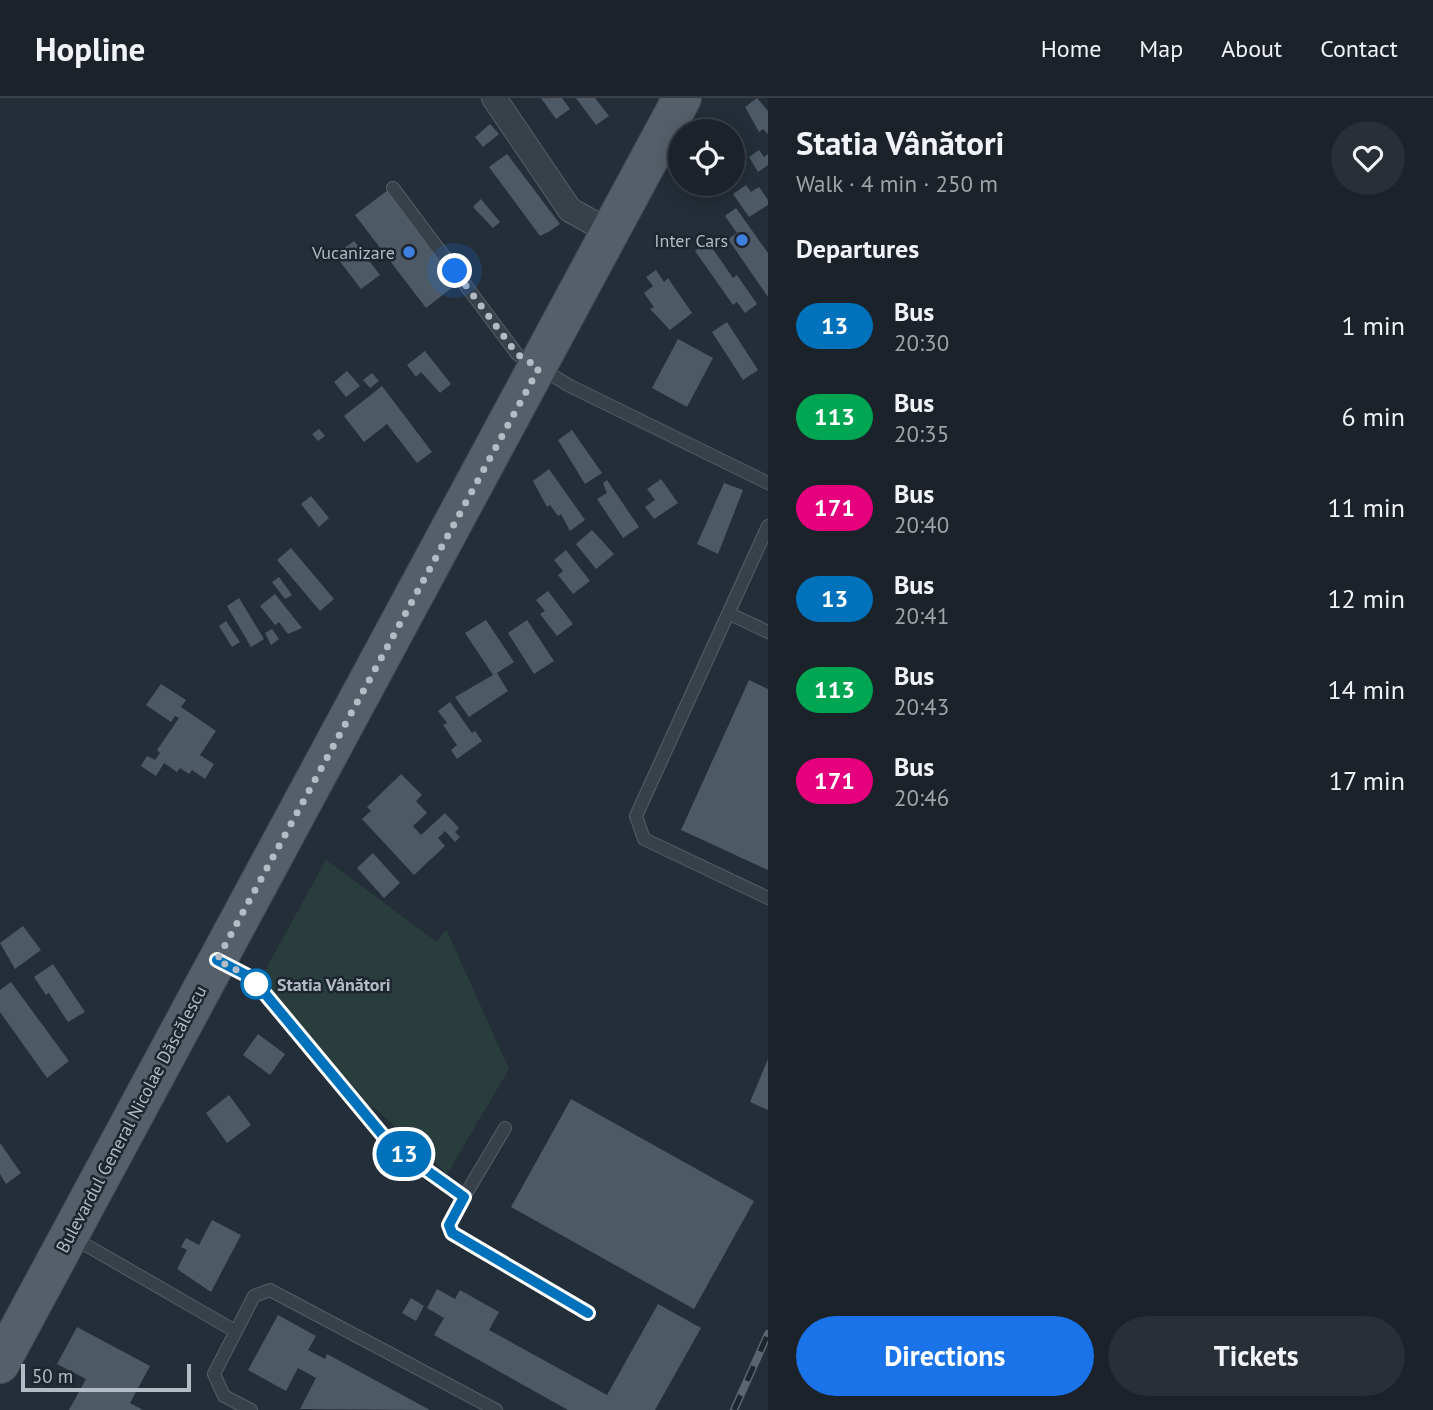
<!DOCTYPE html>
<meta charset="utf-8">
<style>
body{margin:0;font-family:"PT Sans",sans-serif;background:#282f36;color:#f1f3f6;height:100vh;display:flex;flex-direction:column;font-size:26px;white-space:nowrap}
*{box-sizing:border-box;margin:0}
p{font-size:23px;color:#a0a4a8}
.icon{flex:none;width:38px;height:38px;fill:none;stroke:currentColor;stroke-width:2;stroke-linecap:round;stroke-linejoin:round}
.map{position:relative;flex:1;overflow:hidden}
.panel{display:flex;flex-direction:column;background:#1b222a;width:665px}
.panel>*{flex:none}
.badge{padding:0 14px;border-radius:23px;font-size:24px;line-height:46px}
.tools{position:absolute;left:668px;top:21px;display:grid;gap:14px}
.tools a{display:grid;place-items:center;width:77px;height:77px;border-radius:50%;background:#1b222a;box-shadow:0 4px 18px #0003,0 0 0 2px #393f47;font-size:35px}
.scale{position:absolute;left:21px;bottom:18px;width:170px;box-sizing:border-box;padding-left:7px;border:4px solid #b3bbc5;border-top:0;font-size:19px;line-height:24px;white-space:nowrap;color:#b3bbc5;-webkit-text-stroke:5px #1d252e;paint-order:stroke}
.you{position:absolute;width:35px;height:35px;margin:-18px;border:5px solid #fff;border-radius:50%;background:#1a73e8;box-shadow:0 0 0 10px #1a73e833}
.map>.badge{position:absolute;translate:-50% -50%;box-shadow:0 0 0 4px #fff}
h2{padding:0 28px;font-size:26px;line-height:63px}
.round{display:grid;place-items:center;flex:none;width:74px;height:74px;border-radius:37px;background:#282f36}
.overview{display:flex;align-items:center;justify-content:space-between;height:119px;padding:0 28px}
h1{font-size:33px;font-weight:700;line-height:52px}
.action{display:flex;gap:14px;margin-top:auto;padding:14px 28px}
.action a{flex:1;height:80px;border-radius:42px;background:#1a73e8;color:#fff;font-size:28px;font-weight:700;line-height:80px;text-align:center}
.action a+a{background:#282f36;color:#f1f3f6}
ul{padding:0;list-style:none}
li{display:flex;align-items:center;gap:21px;height:91px;padding:0 28px}
li div{flex:1}
li b{display:block;font-size:26px}
li em{font-style:normal}
li .badge{min-width:77px;font-weight:700;text-align:center}
header{display:flex;align-items:center;gap:42px;box-sizing:border-box;height:98px;padding:0 35px;background:#1b222a;border-bottom:2px solid #393f47}
header strong{font-size:33px}
nav{display:flex;gap:38px;margin-inline-start:auto;font-size:24px}
main{display:flex;flex:1;min-height:0}
.map>svg:first-child{display:block}
.green{fill:#293d3c}
.building{fill:#4d5964}
.lines{fill:none;stroke-linecap:round;stroke-linejoin:round}
.service-casing{stroke:#565e67;stroke-width:14}
.minor-casing{stroke:#565e67;stroke-width:26}
.primary-casing{stroke:#414952;stroke-width:40}
.service{stroke:#384049;stroke-width:12}
.minor{stroke:#384049;stroke-width:24}
.primary{stroke:#565f69;stroke-width:38}
.rail-casing{stroke:#5a6570;stroke-width:8}
.rail{stroke:#1d252e;stroke-width:5;stroke-dasharray:16;stroke-linecap:butt}
.line-casing{stroke:#fff;stroke-width:16}
.line{stroke:#0072bc;stroke-width:10}
.walk{stroke:#b3bbc5;stroke-width:7;stroke-dasharray:0 12.6}
.shop-dot{fill:#3f7fe0;stroke:#1d252e;stroke-width:2.5}
.stop-dot{fill:#fff;stroke:#0072bc;stroke-width:3.5}
.labels{text-anchor:middle;dominant-baseline:central;stroke-width:5;stroke-linejoin:round;paint-order:stroke}
.poi-label{font-size:18px;fill:#b3bbc5;stroke:#1d252e;text-anchor:end}
.stop-label{font-size:18px;font-weight:bold;fill:#b3bbc5;stroke:#1d252e;text-anchor:start}
.street-label{font-size:18px;fill:#b3bbc5;stroke:#1d252e}
</style>
<header>
<strong>Hopline</strong>
<nav><a>Home</a><a>Map</a><a>About</a><a>Contact</a></nav>
</header>
<main>
<div class="map">
<svg width="768" height="1312" viewBox="0 0 768 1312">
<rect width="100%" height="100%" fill="#242e38"/>
<!-- green -->
<path class="green" d="M326 762 437 844 446 831 509 971 447 1076 375 1010 363 1006 262 878Z"/>
<!-- building -->
<path class="building" d="M541 0H562L570 11 556 21Z
M576 0H595L609 18 596 27Z
M757 0 768 13V36L763 31 759 34 745 9Z
M490 26 499 36 483 49 475 39Z
M759 52 764 59 768 56V67L758 74 749 59Z
M507 56 560 126 550 133 540 138 489 69Z
M746 87 751 94 759 89 768 102V107L749 119 733 96Z
M388 92 458 185 426 210 355 117Z
M481 101 500 124 493 130 473 109Z
M736 110 768 155V199L728 141 737 135 725 118Z
M354 143 380 177 361 191 335 157Z
M708 144 733 180 737 177 757 206 745 215 737 204 733 207 695 153Z
M656 172 664 184 668 180 692 215 670 232 650 211 654 209 644 195 653 188 646 179Z
M727 224 758 272 743 282 712 234Z
M678 241 713 260 687 309 652 290Z
M425 253 451 286 440 295 421 274 416 279 407 267Z
M347 273 360 288 346 299 334 284Z
M372 275 379 283 370 290 363 282Z
M382 288 432 354 417 365 387 326 364 344 344 318Z
M319 331 325 338 318 343 312 336Z
M572 332 602 375 585 386 558 342Z
M549 371 585 422 570 433 561 416 558 418 550 407 547 409 533 383Z
M661 381 678 405 654 421 645 409 655 402 647 391Z
M607 382 639 429 623 440 597 401 607 395 603 385Z
M724 385 743 392 718 456 697 446Z
M311 398 329 420 319 429 301 406Z
M592 432 614 456 596 471 576 446Z
M291 450 334 501 320 513 277 462Z
M566 452 590 483 573 496 558 477 563 473 554 462Z
M279 479 292 497 285 501 272 484Z
M548 493 573 526 557 538 540 516 545 513 536 502Z
M275 496 302 530 288 536 279 524 275 527 260 508Z
M239 500 264 541 251 549 227 508Z
M486 522 514 564 497 575 508 593 469 619 455 599 493 577 465 535Z
M527 522 554 563 534 576 508 535Z
M226 523 240 544 232 549 219 528Z
M272 531 279 541 271 547 265 535Z
M749 582 768 591V772L681 732Z
M161 586 186 602 181 609 216 633 200 657 214 666 205 681 192 672 189 676 180 670 177 674 164 665 156 678 141 668 147 658 155 662 160 655 157 652 179 620 175 618 171 624 146 607Z
M450 604 472 635 475 633 482 643 457 661 451 652 457 647 443 627 447 625 438 613Z
M401 676 422 697 416 703 427 715 413 728 421 737 445 715 459 730 455 734 460 739 455 744 445 733 438 740 445 748 414 777 362 721 371 713 367 709Z
M373 755 400 785 384 800 357 770Z
M23 828 41 852 15 871 0 845Z
M53 866 85 914 68 924 49 895 46 897 34 879Z
M11 884 69 963 47 980 0 914V892Z
M258 936 285 956 270 977 243 957Z
M768 961V1012L750 1004Z
M229 997 251 1027 227 1045 206 1015Z
M571 1001 754 1103 694 1211 511 1109Z
M0 1045 21 1075 6 1086 0 1076Z
M212 1122 241 1137 211 1194 177 1171 187 1152 181 1149 186 1140 199 1147Z
M437 1191 455 1201 460 1192 499 1214 489 1232 607 1297 658 1206 701 1230 655 1312H568L434 1237 444 1220 427 1210Z
M411 1200 424 1208 416 1223 402 1215Z
M278 1217 316 1238 308 1252 325 1261 327 1256 430 1312 300 1311 316 1280 298 1270 286 1293 248 1272Z
M77 1229 150 1268 130 1305 143 1312H69L86 1281 57 1266Z"/>
<g class="lines">
<!-- service casing -->
<g class="service-casing">
<path id="service" d="M393 90 517 256 570 288 768 385
M768 428 636 718 644 741 768 800
M730 516 768 534
M221 864 252 880 390 1046 464 1099 505 1030
M464 1099 449 1127 452 1135 588 1215
M72 1139 235 1233
M251 1312 224 1298 214 1276 254 1198 270 1192 496 1312"/>
</g>
<!-- minor casing -->
<g class="minor-casing">
<path id="minor" d="M494 0 570 112 610 134"/>
</g>
<!-- primary casing -->
<g class="primary-casing">
<path id="primary" d="M0 1266 682 0"/>
</g>
<!-- service -->
<use href="#service" class="service"/>
<!-- minor -->
<use href="#minor" class="minor"/>
<!-- primary -->
<use href="#primary" class="primary"/>
<!-- rail casing -->
<g class="rail-casing">
<path id="rail" d="M734 1312 768 1236"/>
</g>
<!-- rail -->
<use href="#rail" class="rail"/>
</g>
<g class="lines">
<!-- line casing -->
<g class="line-casing">
<path id="line" d="M217 862 252 880 390 1046 464 1099 449 1127 452 1135 588 1215"/>
</g>
<!-- line -->
<use href="#line" class="line"/>
<!-- walk -->
<path class="walk" d="M256 886 252 880 217 862 539 270 517 256 455 173"/>
</g>
<!-- markers -->
<g class="shop-dot">
<circle cx="742" cy="142" r="7"/>
<circle cx="409" cy="154" r="7"/>
</g>
<circle class="stop-dot" cx="256" cy="886" r="14"/>
<g class="labels">
<!-- poi labels -->
<g class="poi-label">
<text x="728" y="142">Inter Cars</text>
<text x="395" y="154">Vucanizare</text>
</g>
<!-- stop labels -->
<g class="stop-label">
<text x="277" y="886">Statia Vânători</text>
</g>
<!-- street labels -->
<g class="street-label">
<text transform="translate(131 1021) rotate(-62)">Bulevardul General Nicolae Dăscălescu</text>
</g>
</g>
</svg>
<div class="tools">
<a><svg class="icon" aria-label="locate" viewBox="0 0 24 24"><circle cx="12" cy="12" r="6"/><path d="M12 2v4M12 18v4M2 12h4M18 12h4"/></svg></a>
</div>
<div class="scale">50 m</div>
<div class="you" style="left:455px;top:173px"></div>
<b class="badge" style="left:404px;top:1056px;background:#0072bc;color:#fff">13</b>
</div>
<section class="panel">
<div class="overview"><div><h1>Statia Vânători</h1><p>Walk · 4 min · 250 m</p></div><a class="round"><svg class="icon" aria-label="heart" viewBox="0 0 24 24"><path d="M12 20l-8-8c-3-5 5-10 8-4 3-6 11-1 8 4z"/></svg></a></div>
<h2>Departures</h2>
<ul>
<li><span class="badge" style="background:#0072bc;color:#fff">13</span><div><b>Bus</b><p>20:30</p></div><em>1 min</em></li>
<li><span class="badge" style="background:#00a651;color:#fff">113</span><div><b>Bus</b><p>20:35</p></div><em>6 min</em></li>
<li><span class="badge" style="background:#e6007e;color:#fff">171</span><div><b>Bus</b><p>20:40</p></div><em>11 min</em></li>
<li><span class="badge" style="background:#0072bc;color:#fff">13</span><div><b>Bus</b><p>20:41</p></div><em>12 min</em></li>
<li><span class="badge" style="background:#00a651;color:#fff">113</span><div><b>Bus</b><p>20:43</p></div><em>14 min</em></li>
<li><span class="badge" style="background:#e6007e;color:#fff">171</span><div><b>Bus</b><p>20:46</p></div><em>17 min</em></li>
</ul>
<div class="action"><a>Directions</a><a>Tickets</a></div>
</section>
</main>
